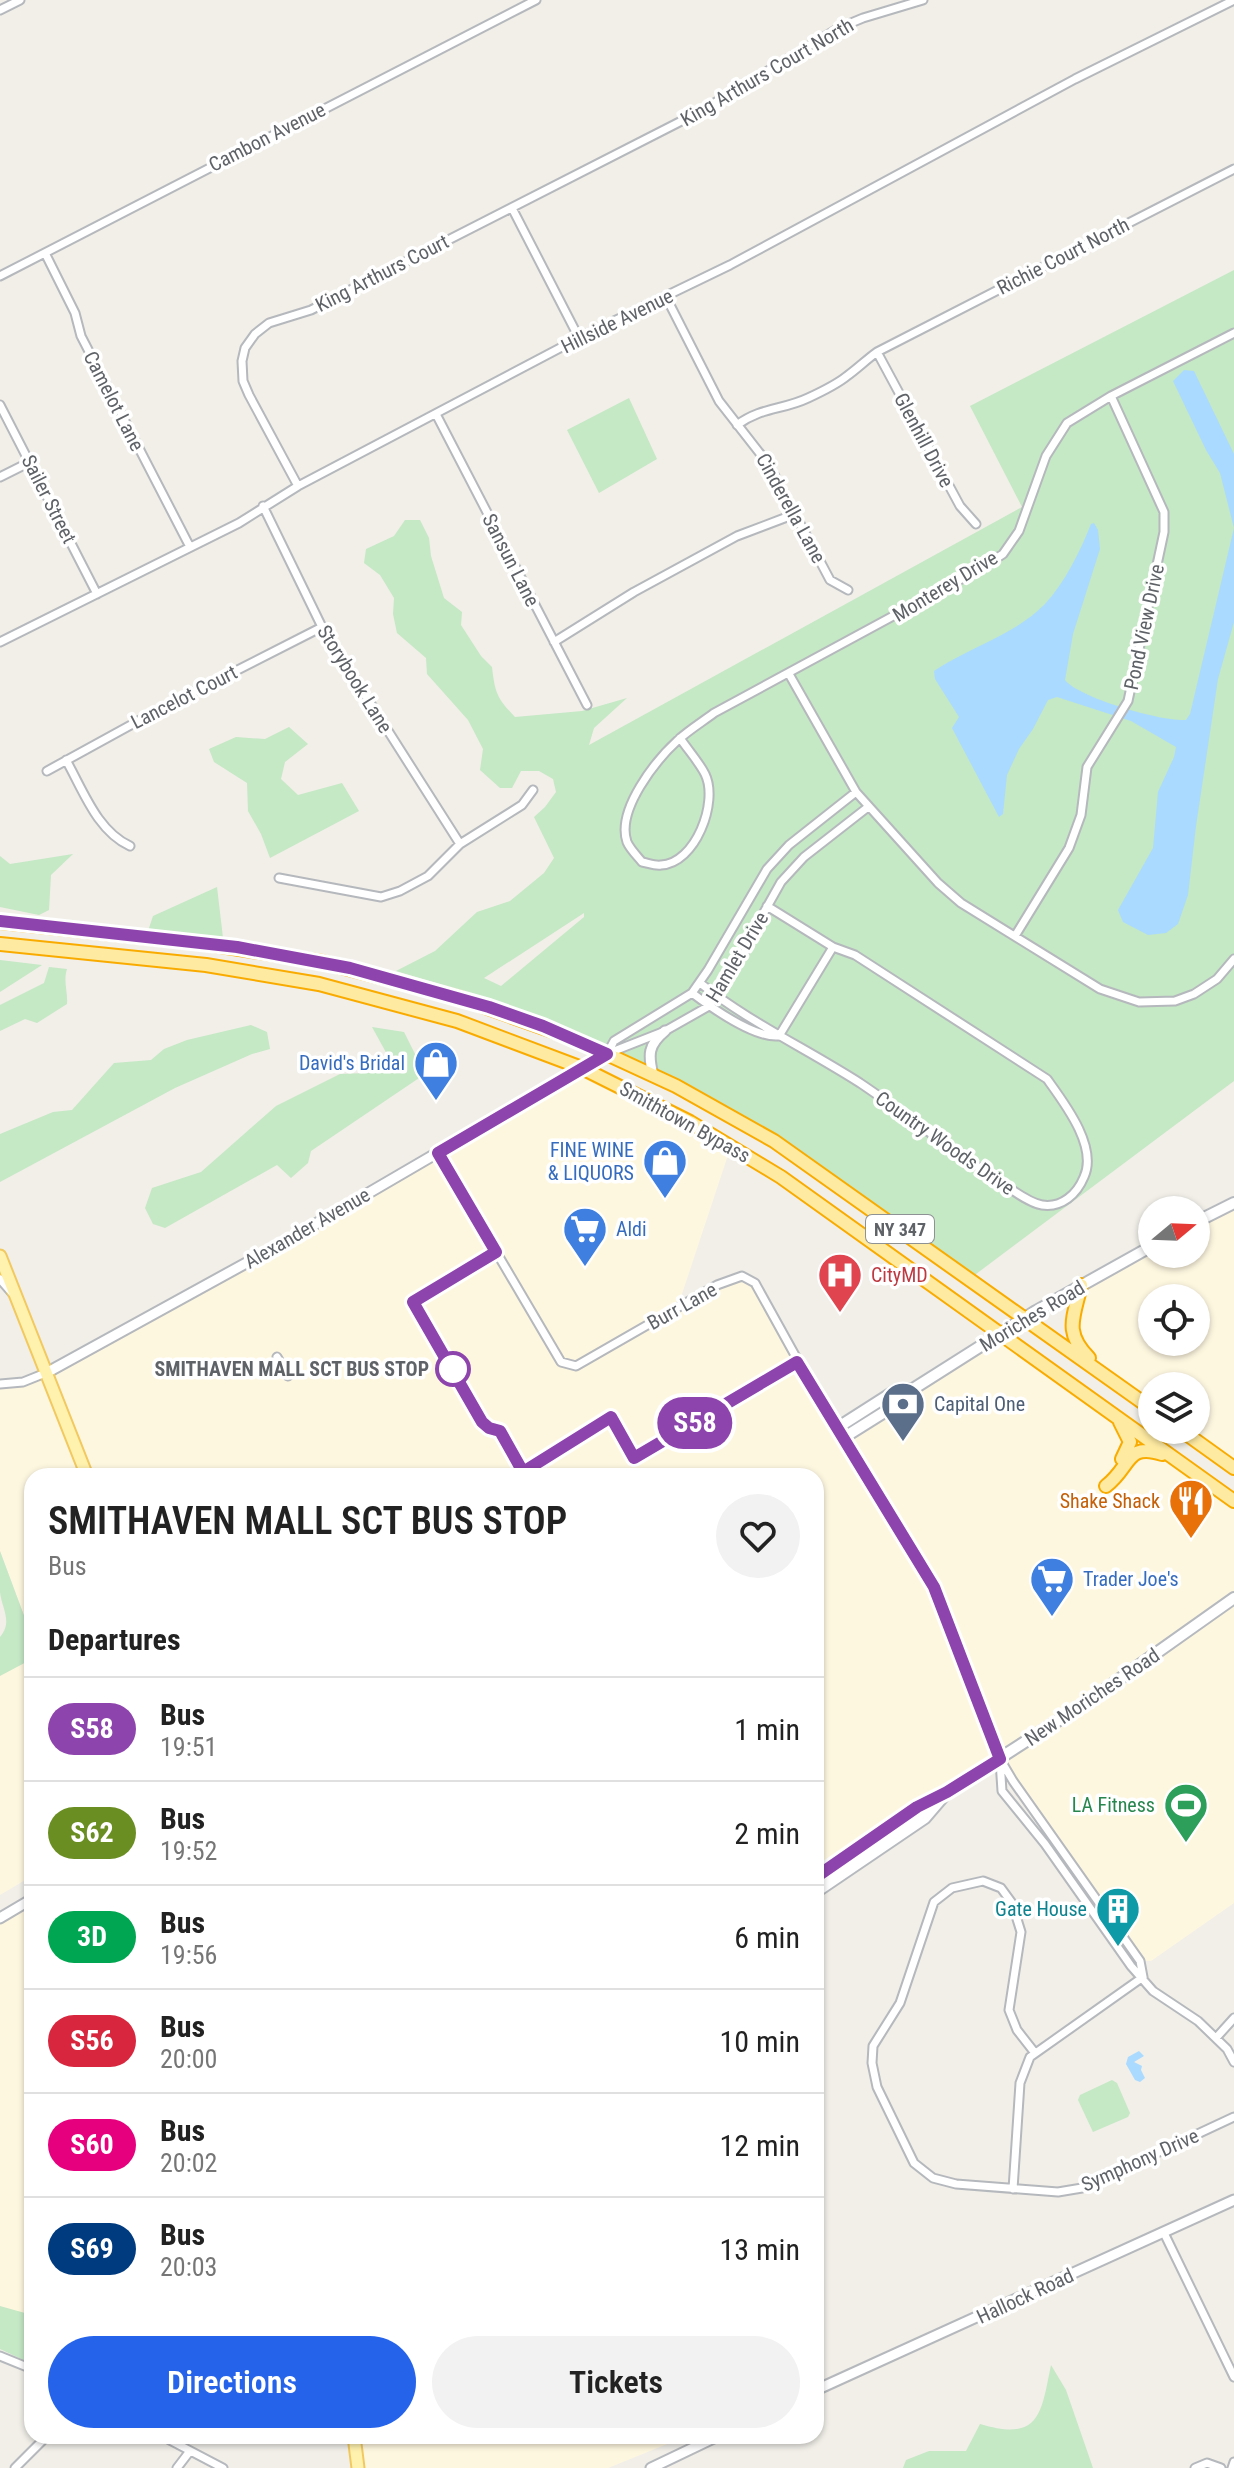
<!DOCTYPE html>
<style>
body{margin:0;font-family:"Roboto Condensed",sans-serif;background:#f2f2f2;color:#222;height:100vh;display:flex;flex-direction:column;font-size:30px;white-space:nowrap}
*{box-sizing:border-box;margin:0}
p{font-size:26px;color:#767676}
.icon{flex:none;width:44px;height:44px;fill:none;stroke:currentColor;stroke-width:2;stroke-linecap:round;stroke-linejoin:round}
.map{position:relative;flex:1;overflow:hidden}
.panel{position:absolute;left:24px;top:1468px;width:800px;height:976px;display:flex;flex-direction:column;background:#fff;border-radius:24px;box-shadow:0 2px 6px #0004}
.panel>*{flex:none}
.badge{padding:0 16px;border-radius:26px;font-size:28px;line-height:52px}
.needle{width:52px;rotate:71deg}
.controls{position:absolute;left:1138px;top:1196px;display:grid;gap:16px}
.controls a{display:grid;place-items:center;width:72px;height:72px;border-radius:50%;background:#fff;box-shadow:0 2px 6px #0004;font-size:40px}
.map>.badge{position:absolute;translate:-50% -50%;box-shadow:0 0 0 4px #fff}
h2{padding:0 24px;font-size:30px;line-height:72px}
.round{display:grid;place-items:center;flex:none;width:84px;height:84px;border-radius:42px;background:#f2f2f2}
.overview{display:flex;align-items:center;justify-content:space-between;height:136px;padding:0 24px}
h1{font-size:38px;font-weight:600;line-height:60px}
.action{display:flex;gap:16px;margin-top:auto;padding:16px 24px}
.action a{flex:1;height:92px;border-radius:48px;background:#2563eb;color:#fff;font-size:32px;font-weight:600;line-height:92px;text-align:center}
.action a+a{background:#f2f2f2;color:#222}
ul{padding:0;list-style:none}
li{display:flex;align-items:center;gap:24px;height:104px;padding:0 24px;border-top:2px solid #e0e0e0}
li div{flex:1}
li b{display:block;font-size:30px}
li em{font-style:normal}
li .badge{min-width:88px;font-weight:700;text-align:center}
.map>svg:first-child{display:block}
.commercial{fill:#fef7e0;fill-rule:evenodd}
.green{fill:#c5e8c5;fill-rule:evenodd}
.water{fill:#aadaff}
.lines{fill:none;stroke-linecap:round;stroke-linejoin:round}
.minor-casing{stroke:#b5b8bc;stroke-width:11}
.tertiary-casing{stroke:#b5b8bc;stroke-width:13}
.secondary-casing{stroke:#b6babf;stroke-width:14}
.primary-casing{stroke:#f2c960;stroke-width:15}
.trunk-casing{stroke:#f9ab00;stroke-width:16}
.minor{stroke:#fff;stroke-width:7}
.tertiary{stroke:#fff;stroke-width:9}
.secondary{stroke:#fff;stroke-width:10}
.primary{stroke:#fff2af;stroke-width:11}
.trunk{stroke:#feeaa1;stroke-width:12}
.line-casing{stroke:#fff;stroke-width:18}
.line{stroke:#8e44ad;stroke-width:12}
.stop-dot{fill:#fff;stroke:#8e44ad;stroke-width:4}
.labels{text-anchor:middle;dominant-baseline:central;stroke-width:7;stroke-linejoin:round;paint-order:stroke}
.shield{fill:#fff;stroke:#8f9295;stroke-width:2}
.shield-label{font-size:18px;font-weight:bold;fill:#5f6368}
.street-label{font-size:20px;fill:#5f6368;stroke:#fff}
.shop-label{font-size:20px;fill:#366cbe;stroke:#fff;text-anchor:end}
.health-label{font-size:20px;fill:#be3a42;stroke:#fff;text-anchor:start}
.stop-label{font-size:20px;font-weight:bold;fill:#5f6368;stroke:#fff;text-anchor:end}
.service-label{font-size:20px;fill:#4e5e75;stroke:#fff;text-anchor:start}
.food-label{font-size:20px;fill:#c56008;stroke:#fff;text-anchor:end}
.leisure-label{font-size:20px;fill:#27864d;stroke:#fff;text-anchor:end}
.culture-label{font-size:20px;fill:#0d838f;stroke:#fff;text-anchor:end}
</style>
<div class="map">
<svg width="1234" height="2468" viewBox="0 0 1234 2468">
<rect width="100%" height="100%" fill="#f1efe8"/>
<!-- commercial -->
<path class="commercial" d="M582 1068 731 1146 678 1306 742 1276 755 1283 843 1437 1001 1334 1234 1501V1903L1151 1961H1140L1000 1759 816 1892V1476H32V1637L0 1551V1387L23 1382 438 1153 441 1157Z
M1234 1207V1468L1181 1430H1196V1386H1152V1409L1074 1354 1069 1340 1067 1320 1071 1305 1094 1283 1152 1248V1254H1196V1222ZM1152 1298H1196V1342H1152Z
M32 1659V1876L0 1895V1675Z
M32 1899V2335L0 2338V1918Z
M354 2436H687L608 2468H358Z"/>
<!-- green -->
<path class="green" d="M1234 270V1081L972 1277 706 1099 484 1000 486 998 396 971 435 951 477 912 510 901 544 873 554 858 534 817 545 807 556 792 553 779 539 771H521L512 788H500L480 770 483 749 468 720 427 674 426 658 397 633 393 614 394 598 380 575 364 563 366 549 394 536 405 520H420L429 538 431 556 444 598 462 612 461 625 481 656 492 667C495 693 497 698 515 717L582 711 627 698 594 728 589 745 1022 507 970 406ZM584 913V917L501 986 484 978Z
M629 398 657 459 599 493 567 430Z
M289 727 308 744 285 762 281 779 298 795 342 783 359 811 270 858 261 834 248 811 247 783 214 762 209 749 236 737 265 739Z
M73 854 51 875 49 910 39 915 0 907V856L10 864Z
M217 887 223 938 148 931 153 916Z
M0 960 42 965 0 992Z
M49 967 67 969C63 981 68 992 67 1004L37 1023 25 1019 0 1031V1005L44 983Z
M251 1025 267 1032 270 1049 252 1054 175 1088 0 1182V1134L53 1112 72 1110 114 1063 151 1060 164 1049 187 1040Z
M372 1027 404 1032 425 1074 311 1151 308 1163 291 1178 277 1165 165 1228 153 1224 145 1208 152 1188 201 1172 276 1106 340 1074 366 1073 388 1056Z
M0 1551 32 1637V1659L0 1676V1637C13 1622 2 1609 0 1592 0 1579 0 1564 0 1551Z
M1112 2080 1117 2083 1130 2113 1128 2117 1093 2132 1078 2100 1080 2095Z
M0 2306 32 2315V2364L0 2349Z
M1051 2365 1066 2390 1093 2468H903L906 2460 929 2451H966L980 2424C1040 2442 1041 2414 1051 2365Z"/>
<!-- water -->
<path class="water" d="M1184 370 1194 371 1234 454V622L1218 679 1196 826 1188 895 1178 924 1166 933 1148 935 1123 922 1118 910 1153 848 1158 792 1174 757 1176 747 1131 721 1057 697 1048 700 1033 729 1019 749 1007 775 1003 814 999 817 952 728 959 717 935 679 934 671C969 647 1015 635 1045 604 1065 582 1080 552 1091 524L1094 523 1098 530 1100 549 1073 634 1065 680C1079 698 1163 722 1186 720L1190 714 1234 528 1220 473 1206 450 1173 381Z
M1139 2051 1144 2056 1134 2062 1142 2066 1141 2070 1145 2078 1140 2082 1135 2080 1126 2064 1128 2057Z"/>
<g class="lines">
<!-- minor casing -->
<g class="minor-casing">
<path id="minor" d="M0 10 20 0
M512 208 579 338
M45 253 75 313 81 336 190 547
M0 276 536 0
M666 297 719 401 769 465 830 580 848 590
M877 352 960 506 976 524
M0 405 97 594
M436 414 587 705
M737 425C761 407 783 410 808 398 821 392 836 385 847 376 858 368 866 360 877 352L1234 169
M0 477 30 462
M298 486 249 395 243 381 242 361 245 348 255 334 269 323 311 310 701 111 839 28 863 18 923 0
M263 506 322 627 460 844
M0 642 239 523 298 486 579 338 730 265 1075 79 1234 0
M554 642 634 592 737 536 795 514
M789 674 856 792 938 883 961 903 1100 989 1139 1002 1175 1001 1194 994 1217 979 1234 959
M680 738C688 750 699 762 705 774 719 802 695 864 661 865 655 866 648 863 642 862 638 857 630 849 627 842 616 810 656 760 678 740 689 730 702 722 714 713L980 569 1003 554 1019 531 1046 456 1067 423 1111 396 1234 333
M66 760C83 790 97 831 130 846
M47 771 149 715 322 627
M279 878 381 897 400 891 428 876 460 844 522 805 533 790
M767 906 833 947
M1015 936 1069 848 1081 815 1087 767 1128 701 1164 532V512L1111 396
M700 983C749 1022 807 1049 860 1083 909 1116 955 1153 1005 1185 1015 1192 1030 1203 1042 1205 1062 1208 1077 1194 1084 1177 1098 1147 1065 1104 1047 1079L855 955 833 947 779 1036
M692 993C712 1008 752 1037 777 1036
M609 1053 665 1031 709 1006 747 948 754 930 781 882 804 857 868 807
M607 1054 614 1041 692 993 708 970 767 869 789 845 856 792
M438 1153 561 1362 576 1366 717 1285 742 1276 755 1283 822 1404 934 1587 1000 1759 1013 1781 1140 1961 1143 1977
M0 1279 12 1293
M277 1357 288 1376
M0 1384 23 1382 48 1372
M1000 1761 1002 1791 1045 1844 1131 1966 1153 1991 1198 2021 1227 2049 1234 2062
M1216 2038 1234 2018
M1035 2053 1017 2030 1009 2010 1021 1932 1012 1903 1001 1888 983 1881 952 1888 934 1902 900 2003 873 2046 872 2063 877 2087 914 2163 933 2178 956 2184 1058 2192 1082 2188 1234 2117
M1013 2189 1020 2083 1030 2057 1143 1977
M1164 2233 1234 2377
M0 2356 32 2369
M162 2436 223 2468
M15 2468 47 2436
M177 2468 190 2451
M1195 2468 1207 2463 1221 2468
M1232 2468 1234 2462"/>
</g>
<!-- tertiary casing -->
<g class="tertiary-casing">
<path id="tertiary" d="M653 1075C648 1055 648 1045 665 1031
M48 1372 288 1240 607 1054
M0 1918 32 1899
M816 2390 1234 2200
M651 2468 718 2436"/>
</g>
<!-- secondary casing -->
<g class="secondary-casing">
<path id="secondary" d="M1196 1222 1234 1203
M837 1428 895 1391 913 1389
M843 1438 902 1401 913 1389 1036 1311 1152 1246
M816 1877 917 1807 947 1792 1090 1700 1234 1598
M816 1892 925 1818 943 1797"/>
</g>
<!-- primary casing -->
<g class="primary-casing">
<path id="primary" d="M0 1256 87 1476
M354 2436 358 2468"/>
</g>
<!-- trunk casing -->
<g class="trunk-casing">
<path id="trunk" d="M0 922 208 944 322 962 460 998 572 1038 676 1086 774 1141 1152 1409
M0 944 206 965 319 984 457 1021 582 1068 690 1122 781 1177 1234 1501
M1081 1285C1074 1317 1063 1332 1089 1358
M1120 1422 1130 1442 1122 1459
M1181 1430 1234 1468
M1106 1486C1131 1467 1126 1442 1162 1454"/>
</g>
<!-- minor -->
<use href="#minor" class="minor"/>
<!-- tertiary -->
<use href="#tertiary" class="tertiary"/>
<!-- secondary -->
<use href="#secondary" class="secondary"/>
<!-- primary -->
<use href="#primary" class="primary"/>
<!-- trunk -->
<use href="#trunk" class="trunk"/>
</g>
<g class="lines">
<!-- line casing -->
<g class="line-casing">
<path id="line" d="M0 921 237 947 350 968 489 1007 543 1026 607 1054 438 1153 496 1252 413 1302 482 1422 489 1428 500 1431 523 1472 611 1417 634 1458 797 1362 934 1587 1000 1759 947 1792 917 1807 816 1877"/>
</g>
<!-- line -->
<use href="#line" class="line"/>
</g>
<!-- icons -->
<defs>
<g id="shop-pin" transform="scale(2.3)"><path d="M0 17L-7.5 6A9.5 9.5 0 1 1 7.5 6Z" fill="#3f7fe0" stroke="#fff"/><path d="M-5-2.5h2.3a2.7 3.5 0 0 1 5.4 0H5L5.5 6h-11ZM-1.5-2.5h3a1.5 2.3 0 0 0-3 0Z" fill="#fff"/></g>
<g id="supermarket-pin" transform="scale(2.3)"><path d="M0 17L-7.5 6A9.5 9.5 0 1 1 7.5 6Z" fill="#3f7fe0" stroke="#fff"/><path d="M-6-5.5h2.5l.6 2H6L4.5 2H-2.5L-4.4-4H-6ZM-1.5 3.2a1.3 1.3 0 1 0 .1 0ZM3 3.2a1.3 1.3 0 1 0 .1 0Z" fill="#fff"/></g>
<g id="hospital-pin" transform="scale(2.3)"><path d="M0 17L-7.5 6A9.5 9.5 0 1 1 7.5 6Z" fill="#e0444e" stroke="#fff"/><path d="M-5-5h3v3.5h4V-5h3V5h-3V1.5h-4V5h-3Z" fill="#fff"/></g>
<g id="bank-pin" transform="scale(2.3)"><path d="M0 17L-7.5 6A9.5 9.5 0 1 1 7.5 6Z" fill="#5c6f8a" stroke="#fff"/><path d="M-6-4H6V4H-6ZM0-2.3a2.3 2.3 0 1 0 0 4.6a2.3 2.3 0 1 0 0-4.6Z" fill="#fff"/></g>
<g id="restaurant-pin" transform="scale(2.3)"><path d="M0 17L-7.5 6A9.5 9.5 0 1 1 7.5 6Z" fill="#e8710a" stroke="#fff"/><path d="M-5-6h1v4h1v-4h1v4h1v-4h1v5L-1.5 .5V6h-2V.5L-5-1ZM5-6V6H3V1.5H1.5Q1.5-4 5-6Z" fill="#fff"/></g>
<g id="stadium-pin" transform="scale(2.3)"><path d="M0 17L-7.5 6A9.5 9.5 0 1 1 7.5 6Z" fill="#2e9e5b" stroke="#fff"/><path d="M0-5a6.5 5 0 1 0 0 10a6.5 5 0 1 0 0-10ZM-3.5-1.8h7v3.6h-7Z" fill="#fff"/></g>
<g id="building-pin" transform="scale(2.3)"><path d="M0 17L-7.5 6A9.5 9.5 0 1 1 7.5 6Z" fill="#0f9aa8" stroke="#fff"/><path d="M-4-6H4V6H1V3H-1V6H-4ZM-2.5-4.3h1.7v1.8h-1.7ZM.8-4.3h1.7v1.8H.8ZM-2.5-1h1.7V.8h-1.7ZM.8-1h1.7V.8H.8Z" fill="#fff"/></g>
</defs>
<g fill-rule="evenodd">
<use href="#shop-pin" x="436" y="1063"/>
<use href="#shop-pin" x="665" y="1161"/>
<use href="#supermarket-pin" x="585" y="1229"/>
<use href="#hospital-pin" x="840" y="1275"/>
<use href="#bank-pin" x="903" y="1404"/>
<use href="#restaurant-pin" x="1191" y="1501"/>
<use href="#supermarket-pin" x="1052" y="1579"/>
<use href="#stadium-pin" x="1186" y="1805"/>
<use href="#building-pin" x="1118" y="1909"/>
</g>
<!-- markers -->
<circle class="stop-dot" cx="453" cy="1369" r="16"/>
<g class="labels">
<!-- shield labels -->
<rect class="shield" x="866" y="1215" width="68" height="28" rx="6"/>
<g class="shield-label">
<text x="900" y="1229">NY 347</text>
</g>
<!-- street labels -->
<g class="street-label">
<text transform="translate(767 72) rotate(-30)">King Arthurs Court North</text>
<text transform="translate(267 137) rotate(-27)">Cambon Avenue</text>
<text transform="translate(1063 256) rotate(-27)">Richie Court North</text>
<text transform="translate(382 273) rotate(-27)">King Arthurs Court</text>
<text transform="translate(617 321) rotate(-26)">Hillside Avenue</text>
<text transform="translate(114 401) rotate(63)">Camelot Lane</text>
<text transform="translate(924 440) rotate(62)">Glenhill Drive</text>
<text transform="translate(49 499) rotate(63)">Sailer Street</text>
<text transform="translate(791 508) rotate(61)">Cinderella Lane</text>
<text transform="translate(511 560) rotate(63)">Sansun Lane</text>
<text transform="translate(945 586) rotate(-31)">Monterey Drive</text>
<text transform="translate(1144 627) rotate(-78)">Pond View Drive</text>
<text transform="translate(355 679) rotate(58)">Storybook Lane</text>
<text transform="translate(184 697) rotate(-27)">Lancelot Court</text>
<text transform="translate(737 957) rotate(-59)">Hamlet Drive</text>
<text transform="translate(685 1122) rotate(29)">Smithtown Bypass</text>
<text transform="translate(945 1143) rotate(35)">Country Woods Drive</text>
<text transform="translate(307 1228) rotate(-30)">Alexander Avenue</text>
<text transform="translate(682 1306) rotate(-29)">Burr Lane</text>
<text transform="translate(1032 1316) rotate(-31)">Moriches Road</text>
<text transform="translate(1092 1697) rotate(-34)">New Moriches Road</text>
<text transform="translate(1140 2160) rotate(-24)">Symphony Drive</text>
<text transform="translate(1025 2296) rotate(-25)">Hallock Road</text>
</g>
<!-- shop labels -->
<g class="shop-label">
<text x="405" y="1063">David's Bridal</text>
<text x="634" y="1150">FINE WINE<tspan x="634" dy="23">&amp; LIQUORS</tspan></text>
<text x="616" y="1229" text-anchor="start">Aldi</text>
<text x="1083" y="1579" text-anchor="start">Trader Joe's</text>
</g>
<!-- health labels -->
<g class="health-label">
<text x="871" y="1275">CityMD</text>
</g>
<!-- stop labels -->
<g class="stop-label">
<text x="429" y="1369">SMITHAVEN MALL SCT BUS STOP</text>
</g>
<!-- service labels -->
<g class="service-label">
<text x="934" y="1404">Capital One</text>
</g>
<!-- food labels -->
<g class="food-label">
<text x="1160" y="1501">Shake Shack</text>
</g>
<!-- leisure labels -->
<g class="leisure-label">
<text x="1155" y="1805">LA Fitness</text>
</g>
<!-- culture labels -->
<g class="culture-label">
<text x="1087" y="1909">Gate House</text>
</g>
</g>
</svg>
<div class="controls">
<a><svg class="needle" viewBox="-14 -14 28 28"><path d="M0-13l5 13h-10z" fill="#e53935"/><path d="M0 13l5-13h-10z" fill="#767676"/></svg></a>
<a><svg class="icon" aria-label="locate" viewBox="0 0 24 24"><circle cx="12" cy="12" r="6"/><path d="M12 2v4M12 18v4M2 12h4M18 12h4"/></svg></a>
<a><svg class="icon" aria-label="layers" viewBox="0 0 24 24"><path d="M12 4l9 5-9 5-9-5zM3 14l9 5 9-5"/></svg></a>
</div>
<b class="badge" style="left:695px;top:1423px;background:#8e44ad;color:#fff">S58</b>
<section class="panel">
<div class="overview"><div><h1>SMITHAVEN MALL SCT BUS STOP</h1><p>Bus</p></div><a class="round"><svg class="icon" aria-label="heart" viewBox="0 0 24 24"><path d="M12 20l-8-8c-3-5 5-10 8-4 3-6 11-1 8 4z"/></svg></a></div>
<h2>Departures</h2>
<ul>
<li><span class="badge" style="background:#8e44ad;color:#fff">S58</span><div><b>Bus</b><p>19:51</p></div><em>1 min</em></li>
<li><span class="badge" style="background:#6b8e23;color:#fff">S62</span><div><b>Bus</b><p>19:52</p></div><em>2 min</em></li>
<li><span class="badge" style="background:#00a651;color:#fff">3D</span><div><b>Bus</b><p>19:56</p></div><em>6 min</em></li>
<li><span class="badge" style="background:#d7263d;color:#fff">S56</span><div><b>Bus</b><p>20:00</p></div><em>10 min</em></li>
<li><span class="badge" style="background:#e6007e;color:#fff">S60</span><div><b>Bus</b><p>20:02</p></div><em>12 min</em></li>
<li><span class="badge" style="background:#003b80;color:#fff">S69</span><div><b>Bus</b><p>20:03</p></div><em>13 min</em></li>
</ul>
<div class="action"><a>Directions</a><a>Tickets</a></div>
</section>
</div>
